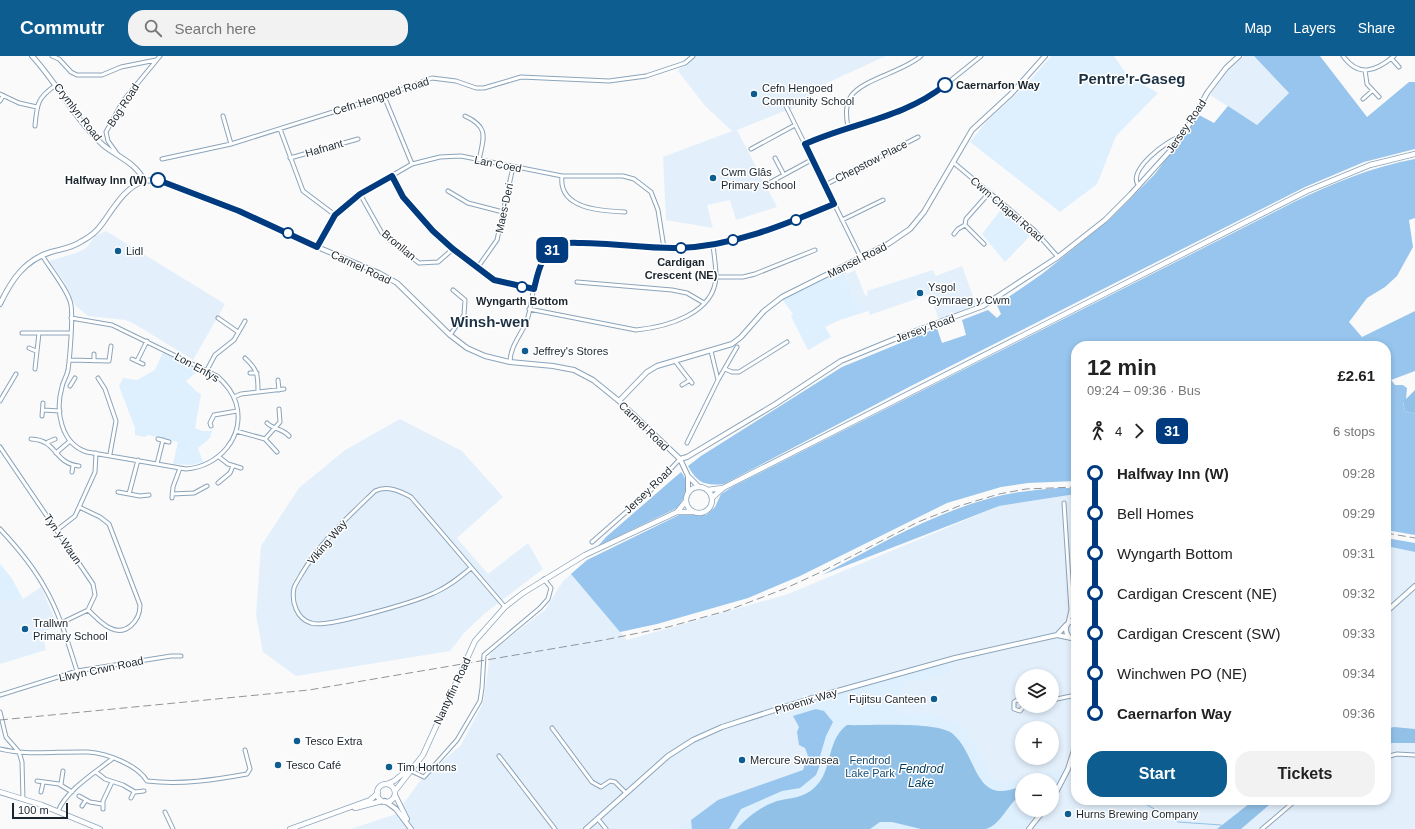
<!DOCTYPE html>
<meta charset="utf-8">
<style>
body{margin:0;font-family:Arial,sans-serif;background:#f2f2f2;color:#222;height:100vh;display:flex;flex-direction:column;font-size:15px;white-space:nowrap}
*{box-sizing:border-box;margin:0}
p{font-size:13px;color:#767676}
.icon{flex:none;width:22px;height:22px;fill:none;stroke:currentColor;stroke-width:2;stroke-linecap:round;stroke-linejoin:round}
.map{position:relative;flex:1;overflow:hidden}
.details{position:absolute;left:1071px;top:285px;width:320px;height:464px;display:flex;flex-direction:column;background:#fff;border-radius:16px;box-shadow:0 2px 6px #0003}
.details>*{flex:none}
.badge{padding:0 8px;border-radius:6px;font-size:14px;line-height:26px}
.controls{position:absolute;left:1015px;top:613px;display:grid;gap:8px}
.controls a{display:grid;place-items:center;width:44px;height:44px;border-radius:50%;background:#fff;box-shadow:0 2px 6px #0003;font-size:20px}
.scale{position:absolute;left:12px;bottom:10px;width:56px;box-sizing:border-box;padding-left:4px;border:2px solid #1b252e;border-top:0;font-size:11px;line-height:14px;white-space:nowrap;color:#1b252e;-webkit-text-stroke:3px #fff;paint-order:stroke}
.map>.badge{position:absolute;translate:-50% -50%;box-shadow:0 0 0 2px #fff}
.legs{display:flex;align-items:center;gap:6px;height:44px;padding:0 16px;font-size:13px}
.legs p{margin-inline-start:auto}
.summary{display:flex;align-items:center;justify-content:space-between;height:68px;padding:0 16px}
h1{font-size:22px;font-weight:700;line-height:30px}
.cta{display:flex;gap:8px;margin-top:auto;padding:8px 16px}
.cta a{flex:1;height:46px;border-radius:16px;background:#0e5d90;color:#fff;font-size:16px;font-weight:700;line-height:46px;text-align:center}
.cta a+a{background:#f2f2f2;color:#222}
ul{padding:0 16px;list-style:none}
li{display:flex;align-items:center;gap:14px;height:40px;font-size:15px}
li i{display:grid;place-items:center;width:6px;height:100%;margin:0 5px;background:currentColor}
li i::after{content:'';width:10px;height:10px;margin:-5px;border:3px solid;border-radius:50%;background:#fff}
li p{margin-inline-start:auto}
li:first-child i{background:linear-gradient(#0000 50%,currentColor 0)}
li:last-child i{background:linear-gradient(currentColor 50%,#0000 0)}
header{display:flex;align-items:center;gap:24px;box-sizing:border-box;height:56px;padding:0 20px;background:#0e5d90;color:#fff}
header strong{font-size:19px}
nav{display:flex;gap:22px;margin-inline-start:auto;font-size:14px}
.search{width:280px;height:36px;background:#f2f2f2;display:flex;align-items:center;gap:10px;box-sizing:border-box;padding:0 14px;border-radius:16px;color:#767676;font-size:15px}
.map>svg:first-child{display:block}
.built{fill:#e3f0fc;fill-rule:evenodd}
.green{fill:#deeffe}
.forest{fill:#97c5ed}
.water{fill:#92c1e8}
.lines{fill:none;stroke-linecap:round;stroke-linejoin:round}
.stream{stroke:#92c1e8;stroke-width:1}
.street-casing{stroke:#8ba4ba;stroke-width:5}
.secondary-casing{stroke:#8ba4ba;stroke-width:6}
.primary-casing{stroke:#8ba4ba;stroke-width:6}
.street{stroke:#fff;stroke-width:3}
.secondary{stroke:#fff;stroke-width:4}
.primary{stroke:#fff;stroke-width:4.5}
.rail{stroke:#91969a;stroke-width:1;stroke-dasharray:8 4;stroke-linecap:butt}
.line-1-casing{stroke:#fff;stroke-width:9}
.line-1{stroke:#003b80;stroke-width:6}
.stop-1-dot{fill:#fff;stroke:#003b80;stroke-width:2}
.poi-dot{fill:#0e5d90;stroke:#fff;stroke-width:1.5}
.labels{text-anchor:middle;dominant-baseline:central;stroke-width:3;stroke-linejoin:round;paint-order:stroke}
.stop-label{font-size:11px;font-weight:bold;fill:#1b252e;stroke:#fff}
.poi-label{font-size:11px;fill:#1b252e;stroke:#fff;text-anchor:start}
.street-label{font-size:11px;fill:#1b252e;stroke:#fff}
.park-label{font-size:11px;fill:#194d73;stroke:#fff}
.water-label{font-size:12px;font-style:italic;fill:#013b5f;stroke:#fff}
.district-label{font-size:15px;font-weight:bold;fill:#1c3244;stroke:#fff}
</style>
<header>
<strong>Commutr</strong>
<div class="search"><svg class="icon" aria-label="search" viewBox="0 0 24 24"><circle cx="10" cy="10" r="6"/><path d="M15 15l6 6"/></svg>Search here</div>
<nav><a>Map</a><a>Layers</a><a>Share</a></nav>
</header>
<div class="map">
<svg width="1415" height="773" viewBox="0 0 1415 773">
<rect width="100%" height="100%" fill="#fafafa"/>
<!-- built -->
<path class="built" d="M697 0H886L816 32 811 35 813 41 786 56 785 55 737 74 777 151 736 164 730 144 707 149 713 172 666 164 663 101 732 75 706 51 678 15 681 10Z
M1244 0H1254L1289 37 1257 69 1210 39 1229 12Z
M106 175 225 248 193 304 133 267 125 264 88 260 75 249 63 224 49 205 76 197 86 192 95 180Z
M962 210 977 251 939 264 930 238 870 259 867 252 861 254 859 247 855 244 845 219 855 214 865 239 868 240 867 235 933 214 936 220Z
M400 363 462 395 503 441 457 482 488 518 528 487 543 513 484 558 464 577 450 595 296 620 263 596 256 559 261 490 299 432 345 394Z
M1076 438V744H1386V490L1415 496V773H986L1022 754H1052V724H1022L1015 733 833 689 737 773H351L396 758 420 725 461 689 483 647 490 599 493 594 545 554 563 525 571 518 627 584 788 538 999 450ZM1022 620H1052V650H1022ZM1022 672H1052V702H1022Z
M41 531 58 570 42 577 46 594 0 608V546L23 543Z"/>
<!-- green -->
<path class="green" d="M1051 0H1114L1127 19 1158 37 1116 80 1097 128 1060 156 970 86 987 65 1027 28Z
M1003 151 1034 176 1005 206 982 178Z
M844 212 847 218 845 219 855 244 859 247 861 253 867 252 868 255 840 264 825 271 831 281 808 294 791 260 793 258 782 243 792 236Z
M163 296 199 314 186 325 197 336 201 338 195 372 202 375H212L210 382 198 392 203 406 192 409 173 408 178 386 148 379 145 381 135 379V372L119 330 123 322 137 324 155 314Z
M0 508 11 521 23 543 0 546Z
M947 607 950 616 917 625 911 623C904 628 897 645 897 653L904 658 930 657 958 667 966 674 972 682 985 704 991 721 1003 727 1039 716 1063 714 1059 727 1052 738V724H1022V754H1040L1024 773H681L682 771 718 744 803 714C815 695 799 671 790 653L888 622Z"/>
<!-- forest -->
<path class="forest" d="M1254 0H1320L1367 61 1409 26H1415V93L1364 106 1305 131 909 331 724 428C705 430 697 427 688 410L701 400 842 311 937 272 942 287 966 279 962 264 988 254 997 262 1001 258 997 249 1042 218 1108 165 1155 118 1199 59 1214 67 1228 50 1257 69 1289 37Z
M1415 103V162L1409 164 1413 191 1397 220 1385 231 1367 242 1349 266 1362 281 1415 255V315L1391 324 1395 329H1403L1407 332 1406 344 1403 347 1405 355 1415 358V479L1386 474V290H1076V425L1028 427 1001 431 947 447 800 520 748 542 657 568 620 576 571 518 587 504 679 459H706L715 451 721 438 734 430 1294 146C1333 127 1372 111 1415 103Z
M681 416C691 428 686 441 677 452L598 490 606 481Z
M1057 432H1076V438L999 450 822 519C876 490 931 458 991 442 1012 436 1035 434 1057 432Z
M1386 482 1415 487V496L1386 490Z
M816 653 824 655 833 666 826 680 820 700V709L816 719 800 732 782 735 741 753 729 773H692L691 764 718 744 803 714 808 700 805 692 799 689 797 676 799 671 793 660Z"/>
<!-- water -->
<path class="water" d="M1415 334V358L1405 355 1403 346Z
M847 669C869 670 938 665 953 678 979 701 973 751 1022 730V738C1008 747 1002 768 986 773H921L892 766H880L870 773H737C747 761 762 750 777 745 789 742 804 742 814 732 833 716 826 684 847 669Z
M1394 671 1415 673V687H1386V673Z
M1254 744H1275L1241 773H1217Z"/>
<g class="lines">
<!-- stream -->
<path class="stream" d="M1074 723H1076
M1138 744 1178 766 1221 769"/>
<!-- street casing -->
<g class="street-casing">
<path id="street" d="M52 0 59 3 71 16 77 19H102L121 11 156 4
M1343 0C1359 22 1376 15 1394 0
M1391 2 1399 11
M1365 14 1367 28 1379 41
M0 38 19 47 37 51
M384 40 412 108
M1363 43 1372 35
M0 45 3 40
M785 48 861 202
M223 60 231 88
M465 60C489 71 484 81 479 104
M35 70C37 48 37 42 56 29
M848 71C846 60 845 50 851 40 863 23 903 16 921 0
M280 73 303 135 335 159
M805 88 828 77 877 64 905 53 940 33 981 0
M751 93 795 69
M118 99 108 85 106 76 123 45 160 0
M290 102 358 83
M775 102 784 119
M162 103 231 88 384 40 432 22 456 25 476 32H484L521 21 609 25 646 20 685 7 693 0
M954 107 1034 174 1058 201
M392 120 403 141 433 175 453 193 494 224 534 233
M562 120C558 153 601 155 625 156
M769 127 813 103
M825 129 918 81
M1139 130C1126 115 1167 84 1180 81
M448 135 468 147 503 156
M360 138 383 179 419 207 438 206 453 193
M842 164 883 144
M954 178 958 173 965 169
M984 188 965 169 966 163 989 137
M317 191 335 159 360 138 412 108 440 101 461 100 562 120H623L634 123 651 136 658 154 664 192
M42 199C50 213 69 235 71 249 73 262 70 300 68 314 67 320 63 325 62 331 55 355 61 388 87 396L186 413C218 411 246 381 236 347 233 337 225 327 217 320L112 269 71 262
M478 211 497 184 513 111
M716 221H743L755 218 815 194
M577 226 672 234 687 237 704 247
M529 253 636 274C666 271 715 258 716 220 716 210 714 199 713 189
M218 262 238 276
M22 277H70
M450 279 464 259 465 244 453 234
M29 292 36 295
M711 295 718 324
M94 298V305
M245 302C258 314 258 319 258 336
M132 303 143 308
M69 304 109 305 111 290
M137 305 147 285
M675 305 692 327
M510 306C510 291 520 280 526 267 534 249 532 208 549 196 572 180 608 188 635 190 661 192 687 193 713 189 755 182 795 165 834 148
M35 313 39 277
M725 313 732 316H739L787 286
M207 314 215 299 234 284 245 265
M250 317H257
M98 322 105 333 116 365 110 398
M278 324 279 334
M682 329 690 324
M70 330 75 322
M234 341 241 338 284 333
M0 345 16 318
M43 354 60 355
M42 360 43 347
M267 367C274 374 282 372 289 380
M211 370 210 367 214 359 237 355
M236 375 265 383 277 396
M31 383C58 384 53 407 79 410
M158 383 169 386
M265 383 280 366 279 353
M48 386 55 383
M687 387 718 324 737 291
M0 391 93 528 95 539 88 554 61 567
M56 397 70 385
M219 401 228 408 241 412
M157 408 163 384
M72 416 73 410
M218 427 230 417 233 410
M118 436 140 440 149 439
M129 438 138 404
M172 438 194 437 207 430
M172 442 173 431 180 412
M1064 447 1071 554 1068 567
M79 451 100 461 109 468 140 549C140 565 126 580 110 572 101 568 95 560 88 554
M0 473C17 491 33 510 45 532 60 558 68 587 77 615
M57 474 75 460 95 416 96 397
M592 486 649 436 680 403
M471 512C459 522 448 531 434 537 417 545 325 573 311 567 297 563 291 546 294 532 295 528 299 523 301 519 320 486 348 461 375 435 387 429 400 435 411 441L505 551
M1071 554 1076 561
M0 639 77 615 171 600H181
M1052 644 1076 639
M1022 645 1017 644 1014 646V653L1020 655 1024 650
M0 656 6 681 19 696 22 706 23 743
M552 672 592 726 601 731 610 725 615 726 626 737
M0 693C29 700 59 695 88 696 106 697 138 709 147 725 181 729 214 724 247 718L250 713 245 694
M499 700 555 773
M1386 701 1397 698 1415 699
M409 714 424 721 457 684 480 645 482 632 484 599 540 552 548 543 551 532 544 523
M96 716 105 723 123 729 135 736 144 735
M37 725 59 728 72 736
M61 728 63 715
M41 736 43 727
M79 740 90 746 102 748
M131 742 134 736
M82 750 86 744
M103 753V745L112 726
M58 755C68 733 93 718 112 703
M165 756 173 773
M598 763 606 773
M1262 773 1296 744"/>
</g>
<!-- secondary casing -->
<g class="secondary-casing">
<path id="secondary" d="M32 0C58 28 75 64 103 89 116 100 138 108 144 125
M0 248C11 225 24 204 51 196 62 193 72 192 82 185 90 181 97 175 102 168 113 153 125 131 144 125 169 118 286 177 315 190 336 199 358 208 379 217L397 227 450 279 467 292 485 300 510 306 553 310 574 314 593 324 619 345 680 403 688 420 699 431
M619 345 647 316 657 310 732 288 741 281 764 255 782 241 888 188 910 173 924 156 972 74 1011 38 1045 0
M680 403 687 401 774 349 841 305 902 280 983 250 1058 201 1105 164 1131 138 1170 95 1193 63 1207 37 1226 12 1239 0
M688 420V437
M1386 556 1415 530
M1057 579 1066 569
M1069 581C1063 573 1066 565 1076 564
M395 739 407 763
M1052 744 1068 713 1076 688
M385 745 396 753 411 773
M586 773 668 700 693 684 722 671 809 643 955 602 1057 579 1076 583
M1029 773 1044 754"/>
</g>
<!-- primary casing -->
<g class="primary-casing">
<path id="primary" d="M686 444a13 13 0 1 1 26 0a13 13 0 1 1-26 0Z
M707 434 723 432
M712 442 723 432 1307 135 1370 109 1415 98
M677 456 686 445
M387 728 394 725 410 712
M377 737a9 9 0 1 1 18 0a9 9 0 1 1-18 0Z
M395 735 423 699 475 585 505 551 523 537 585 499 677 456H693
M0 736 42 749 100 773
M355 752 382 745
M290 773 370 744 378 737"/>
</g>
<!-- street -->
<use href="#street" class="street"/>
<!-- secondary -->
<use href="#secondary" class="secondary"/>
<!-- primary -->
<use href="#primary" class="primary"/>
<!-- rail -->
<path class="rail" d="M1386 477 1415 482
M0 664 309 634 604 584 668 571 726 555 784 533 821 516 918 466 959 450 999 438 1026 433 1076 431"/>
</g>
<g class="lines">
<!-- line-1 casing -->
<g class="line-1-casing">
<path id="line-1" d="M158 124 239 155 317 191 335 159 360 138 392 120 403 141 433 175 453 193 494 224 534 233C539 212 541 197 564 188 569 186 577 187 582 187 615 187 647 193 679 192 734 190 784 169 834 148L805 88C851 67 904 62 945 29"/>
</g>
<!-- line-1 -->
<use href="#line-1" class="line-1"/>
</g>
<!-- markers -->
<g class="stop-1-dot">
<circle cx="945" cy="29" r="7"/>
<circle cx="158" cy="124" r="7"/>
<circle cx="796" cy="164" r="5"/>
<circle cx="288" cy="177" r="5"/>
<circle cx="733" cy="184" r="5"/>
<circle cx="681" cy="192" r="5"/>
<circle cx="522" cy="231" r="5"/>
</g>
<g class="poi-dot">
<circle cx="754" cy="38" r="4"/>
<circle cx="713" cy="122" r="4"/>
<circle cx="118" cy="195" r="4"/>
<circle cx="920" cy="237" r="4"/>
<circle cx="525" cy="295" r="4"/>
<circle cx="25" cy="573" r="4"/>
<circle cx="934" cy="643" r="4"/>
<circle cx="297" cy="685" r="4"/>
<circle cx="742" cy="704" r="4"/>
<circle cx="278" cy="709" r="4"/>
<circle cx="389" cy="711" r="4"/>
<circle cx="1068" cy="758" r="4"/>
</g>
<g class="labels">
<!-- stop labels -->
<g class="stop-label">
<text x="956" y="29" text-anchor="start">Caernarfon Way</text>
<text x="147" y="124" text-anchor="end">Halfway Inn (W)</text>
<text x="681" y="206">Cardigan<tspan x="681" dy="13">Crescent (NE)</tspan></text>
<text x="522" y="245">Wyngarth Bottom</text>
</g>
<!-- poi labels -->
<g class="poi-label">
<text x="762" y="32">Cefn Hengoed<tspan x="762" dy="13">Community School</tspan></text>
<text x="721" y="116">Cwm Glâs<tspan x="721" dy="13">Primary School</tspan></text>
<text x="126" y="195">Lidl</text>
<text x="928" y="231">Ysgol<tspan x="928" dy="13">Gymraeg y Cwm</tspan></text>
<text x="533" y="295">Jeffrey's Stores</text>
<text x="33" y="567">Trallwn<tspan x="33" dy="13">Primary School</tspan></text>
<text x="926" y="643" text-anchor="end">Fujitsu Canteen</text>
<text x="305" y="685">Tesco Extra</text>
<text x="750" y="704">Mercure Swansea</text>
<text x="286" y="709">Tesco Café</text>
<text x="397" y="711">Tim Hortons</text>
<text x="1076" y="758">Hurns Brewing Company</text>
</g>
<!-- street labels -->
<g class="street-label">
<text transform="translate(381 40) rotate(-18)">Cefn Hengoed Road</text>
<text transform="translate(123 49) rotate(-57)">Bog Road</text>
<text transform="translate(78 56) rotate(52)">Crymlyn Road</text>
<text transform="translate(1186 70) rotate(-56)">Jersey Road</text>
<text transform="translate(324 92) rotate(-16)">Hafnant</text>
<text transform="translate(871 105) rotate(-27)">Chepstow Place</text>
<text transform="translate(498 108) rotate(11)">Lan Coed</text>
<text transform="translate(504 152) rotate(-78)">Maes-Deri</text>
<text transform="translate(1007 153) rotate(41)">Cwm Chapel Road</text>
<text transform="translate(399 189) rotate(40)">Bronllan</text>
<text transform="translate(857 204) rotate(-27)">Mansel Road</text>
<text transform="translate(361 211) rotate(25)">Carmel Road</text>
<text transform="translate(925 272) rotate(-20)">Jersey Road</text>
<text transform="translate(197 311) rotate(29)">Lon Enfys</text>
<text transform="translate(644 370) rotate(44)">Carmel Road</text>
<text transform="translate(648 434) rotate(-44)">Jersey Road</text>
<text transform="translate(63 483) rotate(56)">Tyn y Waun</text>
<text transform="translate(327 486) rotate(-50)">Viking Way</text>
<text transform="translate(101 613) rotate(-12)">Llwyn Crwn Road</text>
<text transform="translate(452 635) rotate(-65)">Nantyffin Road</text>
<text transform="translate(806 645) rotate(-17)">Phoenix Way</text>
</g>
<!-- park labels -->
<g class="park-label">
<text x="870" y="704">Fendrod<tspan x="870" dy="13">Lake Park</tspan></text>
</g>
<!-- water labels -->
<g class="water-label">
<text x="921" y="713">Fendrod<tspan x="921" dy="14">Lake</tspan></text>
</g>
<!-- district labels -->
<g class="district-label">
<text x="1132" y="22">Pentre'r-Gaseg</text>
<text x="490" y="265">Winsh-wen</text>
</g>
</g>
</svg>
<div class="controls">
<a><svg class="icon" aria-label="layers" viewBox="0 0 24 24"><path d="M12 4l9 5-9 5-9-5zM3 14l9 5 9-5"/></svg></a>
<a>+</a>
<a>−</a>
</div>
<div class="scale">100 m</div>
<b class="badge" style="left:552px;top:194px;background:#003b80;color:#fff">31</b>
<section class="details">
<div class="summary"><div><h1>12 min</h1><p>09:24 – 09:36 · Bus</p></div><b>£2.61</b></div>
<div class="legs"><svg class="icon" aria-label="walk" viewBox="0 0 24 24"><circle cx="13" cy="4" r="2"/><path d="M13 8l-2 6 4 7M11 14l-3 7M7 12l3-4h3l4 4"/></svg>4<svg class="icon" aria-label="forward" viewBox="0 0 24 24"><path d="M9 5l7 7-7 7"/></svg><b class="badge" style="background:#003b80;color:#fff">31</b><p>6 stops</p></div>
<ul>
<li><i style="color:#003b80"></i><b>Halfway Inn (W)</b><p>09:28</p></li>
<li><i style="color:#003b80"></i><span>Bell Homes</span><p>09:29</p></li>
<li><i style="color:#003b80"></i><span>Wyngarth Bottom</span><p>09:31</p></li>
<li><i style="color:#003b80"></i><span>Cardigan Crescent (NE)</span><p>09:32</p></li>
<li><i style="color:#003b80"></i><span>Cardigan Crescent (SW)</span><p>09:33</p></li>
<li><i style="color:#003b80"></i><span>Winchwen PO (NE)</span><p>09:34</p></li>
<li><i style="color:#003b80"></i><b>Caernarfon Way</b><p>09:36</p></li>
</ul>
<div class="cta"><a>Start</a><a>Tickets</a></div>
</section>
</div>
